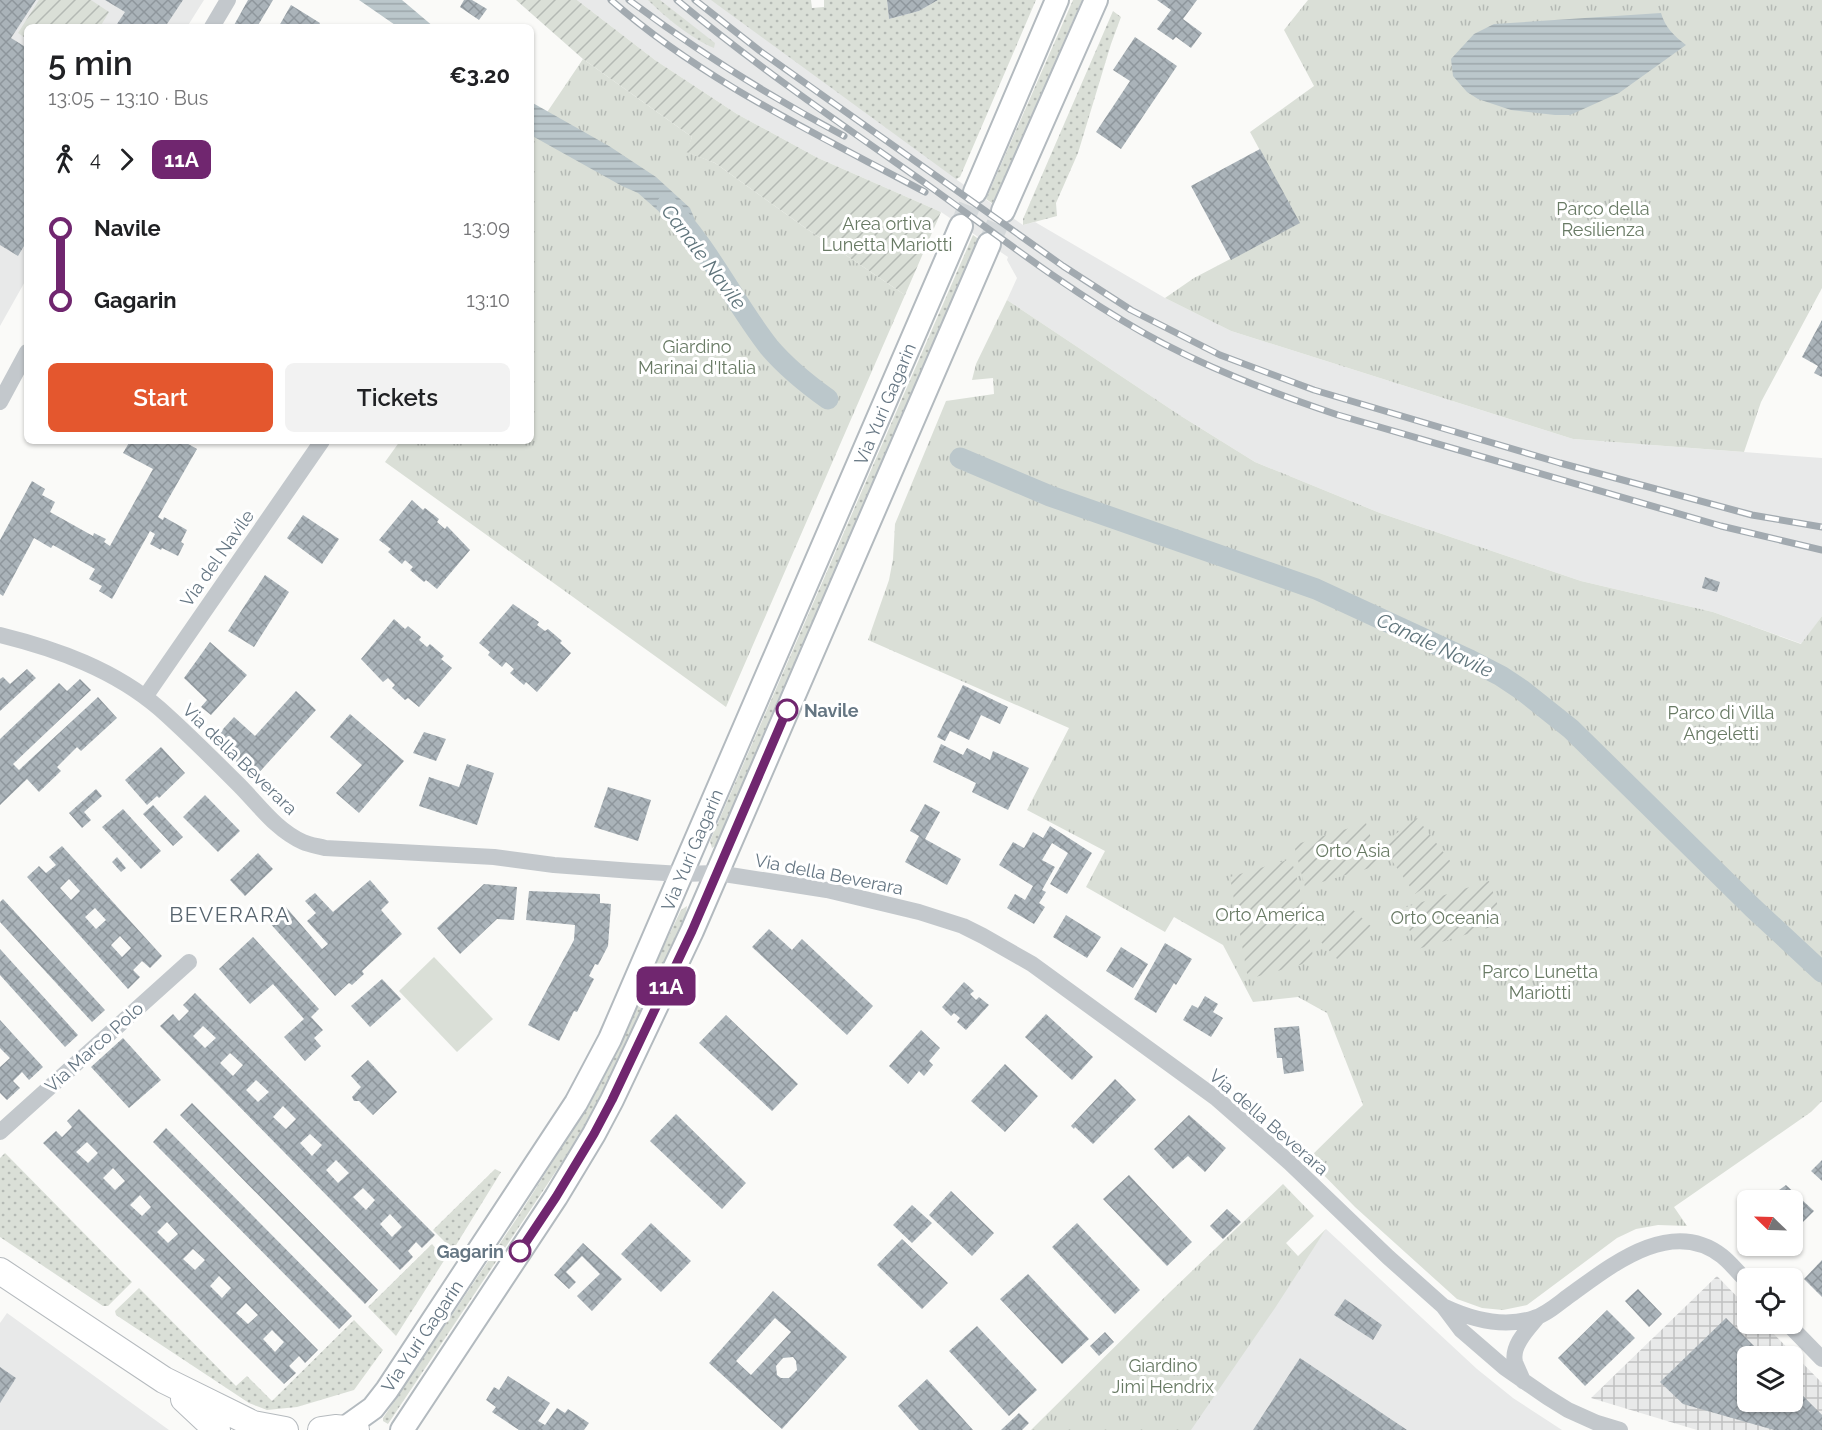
<!DOCTYPE html>
<meta charset="utf-8">
<style>
body{margin:0;font-family:Raleway,sans-serif;background:#f2f2f2;color:#202124;height:100vh;display:flex;flex-direction:column;font-size:22px;white-space:nowrap}
*{box-sizing:border-box;margin:0}
p{font-size:20px;color:#757577}
.icon{flex:none;width:33px;height:33px;fill:none;stroke:currentColor;stroke-width:2;stroke-linecap:round;stroke-linejoin:round}
.map{position:relative;flex:1;overflow:hidden}
.details{position:absolute;left:24px;top:24px;width:510px;height:420px;display:flex;flex-direction:column;background:#fff;border-radius:9px;box-shadow:0 2px 4px #0004}
.details>*{flex:none}
.badge{padding:0 12px;border-radius:9px;font-size:21px;line-height:39px}
.needle{width:39px;rotate:293deg}
.buttons{position:absolute;left:1737px;top:1190px;display:grid;gap:12px}
.buttons a{display:grid;place-items:center;width:66px;height:66px;border-radius:9px;background:#fff;box-shadow:0 2px 4px #0004;font-size:30px}
.map>.badge{position:absolute;translate:-50% -50%;box-shadow:0 0 0 3px #fff}
.legs{display:flex;align-items:center;gap:9px;height:66px;padding:0 24px;font-size:20px}
.legs p{margin-inline-start:auto}
.summary{display:flex;align-items:center;justify-content:space-between;height:102px;padding:0 24px}
h1{font-size:33px;font-weight:600;line-height:45px}
.cta{display:flex;gap:12px;margin-top:auto;padding:12px 24px}
.cta a{flex:1;height:69px;border-radius:9px;background:#e4572e;color:#fff;font-size:24px;font-weight:600;line-height:69px;text-align:center}
.cta a+a{background:#f2f2f2;color:#202124}
ul{padding:0 24px;list-style:none}
li{display:flex;align-items:center;gap:21px;height:72px;font-size:22px}
li i{display:grid;place-items:center;width:9px;height:100%;margin:0 8px;background:currentColor}
li i::after{content:'';width:15px;height:15px;margin:-8px;border:4px solid;border-radius:50%;background:#fff}
li p{margin-inline-start:auto}
li:first-child i{background:linear-gradient(#0000 50%,currentColor 0)}
li:last-child i{background:linear-gradient(currentColor 50%,#0000 0)}
.map>svg:first-child{display:block}
.built{fill:#e8e9e9}
.industrial{fill:url(#industrial-grid);fill-rule:evenodd}
.grass{fill:url(#grass-dots)}
.park{fill:url(#park-tufts)}
.garden{fill:url(#garden-furrows)}
.pitch{fill:#dadfd7}
.water{fill:url(#water-rules)}
.lines{fill:none;stroke-linecap:round;stroke-linejoin:round}
.canal{stroke:#bbc7cb;stroke-width:21}
.building{fill:url(#building-cross-hatch);fill-rule:evenodd}
.secondary-tunnel{stroke:#d5d9db;stroke-width:22;stroke-dasharray:22 11;stroke-linecap:butt}
.secondary-casing{stroke:#b3babf;stroke-width:26}
.primary-casing{stroke:#b5babe;stroke-width:28}
.minor{stroke:#c3c8cc;stroke-width:16}
.secondary{stroke:#fff;stroke-width:22}
.primary{stroke:#fff;stroke-width:26}
.rail-casing{stroke:#a2aab0;stroke-width:7}
.rail{stroke:#fff;stroke-width:4.5;stroke-dasharray:14;stroke-linecap:butt}
.line-1-casing{stroke:#fff;stroke-width:14}
.line-1{stroke:#70266f;stroke-width:9}
.stop-1-dot{fill:#fff;stroke:#70266f;stroke-width:3}
.labels{text-anchor:middle;dominant-baseline:central;stroke-width:6;stroke-linejoin:round;paint-order:stroke}
.park-label{font-size:18px;fill:#687a64;stroke:#fff}
.street-label{font-size:18px;fill:#657683;stroke:#fff}
.stop-label{font-size:18px;font-weight:bold;fill:#657683;stroke:#fff;text-anchor:start}
.water-label{font-size:20px;font-style:italic;fill:#60757c;stroke:#fff}
.quarter-label{font-size:21px;letter-spacing:1.5px;fill:#57646e;stroke:#fff}
</style>
<div class="map">
<svg width="1822" height="1430" viewBox="0 0 1822 1430">
<defs>
<pattern id="industrial-grid" width="8" height="8" patternUnits="userSpaceOnUse" patternTransform="scale(1.5)"><rect width="8" height="8" fill="#e8e9e9"/><path d="M0 4h8M4 0v8" fill="none" stroke="#c0c1c2"/></pattern>
<pattern id="grass-dots" width="8" height="8" patternUnits="userSpaceOnUse" patternTransform="scale(1.5)"><rect width="8" height="8" fill="#dadfd7"/><path d="M2 2h.1M6 6h.1" fill="none" stroke="#b4b9b4" stroke-width="1.8" stroke-linecap="round"/></pattern>
<pattern id="park-tufts" width="24" height="20" patternUnits="userSpaceOnUse" patternTransform="scale(1.5)"><rect width="24" height="20" fill="#dadfd7"/><path d="M3 7l-1-3M5 7V3M7 7l1-3M15 17l-1-3M17 17v-4M19 17l1-3" fill="none" stroke="#b4b9b4"/></pattern>
<pattern id="garden-furrows" width="10" height="10" patternUnits="userSpaceOnUse" patternTransform="scale(1.5)"><rect width="10" height="10" fill="#dadfd7"/><path d="M-1 1l2-2M0 10L10 0M9 11l2-2" fill="none" stroke="#b4b9b4"/></pattern>
<pattern id="water-rules" width="6" height="5" patternUnits="userSpaceOnUse" patternTransform="scale(1.5)"><rect width="6" height="5" fill="#bbc7cb"/><path d="M0 2.5h6" fill="none" stroke="#9ca6aa"/></pattern>
<pattern id="building-cross-hatch" width="8" height="8" patternUnits="userSpaceOnUse" patternTransform="scale(1.5)"><rect width="8" height="8" fill="#aab3b9"/><path d="M0 0l8 8M0 8l8-8" fill="none" stroke="#8e969c"/></pattern>
</defs>
<rect width="100%" height="100%" fill="#fafaf8"/>
<!-- built -->
<path class="built" d="M0 0H204L187 27H27V278L0 326Z
M577 0H726L958 176 957 180 1023 225 1035 222 1165 298 1231 331 1573 439 1822 458V616L1802 644 1713 612 1581 581 1380 513 1255 462 1181 416 1007 300 1017 278 1007 260 1008 257 941 212 818 158 737 114 655 60Z
M1326 1229 1477 1369 1513 1398 1562 1430H1190Z
M7 1313 169 1430H0V1323Z"/>
<!-- industrial -->
<path class="industrial" d="M1717 1276 1747 1307 1748 1323H1763L1822 1383V1430H1697L1591 1398ZM1748 1356H1792V1401H1748Z"/>
<!-- grass -->
<path class="grass" d="M648 0H660L715 43 714 48C692 39 665 17 648 0Z
M711 0H811L812 8 824 7V0H887L889 19 919 11 938 0H1036L960 177 956 179Z
M1073 0H1082L993 204 986 199Z
M1113 11 1121 17 1111 44 1078 153 1056 203 1057 216 1023 225V219Z
M973 235 980 240 717 845 712 848 710 841Z
M687 906 686 914 592 1117 388 1424 383 1421V1418L519 1215 586 1109 681 910Z
M5 1153 132 1282 108 1306H103L0 1237V1158Z
M495 1169 501 1172 453 1250 433 1230Z
M432 1244 445 1259 396 1336 368 1307Z
M139 1288 236 1386 247 1376 272 1401 354 1320 383 1350 354 1390 297 1407 267 1410 249 1403 116 1315 115 1311Z"/>
<!-- park -->
<path class="park" d="M1308 0H1822V288L1761 402 1744 452 1573 439 1231 331 1165 298 1194 278 1299 223 1250 132 1314 86 1284 30Z
M583 59 692 137 687 152 715 163 804 227 905 295 726 707 385 462 400 441H531V136Z
M1007 300 1181 416 1255 462 1380 513 1581 581 1713 612 1801 644 1822 616V1101L1811 1112 1674 1207 1687 1226 1658 1225 1636 1229 1617 1238 1527 1305 1503 1310 1482 1308 1457 1299 1355 1207 1308 1159 1363 1105 1327 1013 1298 997 1253 1002 1223 945 1174 917 1165 932 1086 887 1105 851 1027 810 1069 728 868 640 889 580 893 559 895 524 946 401 994 394 993 378 972 380 976 364Z
M1283 1184 1314 1216 1286 1243 1298 1256 1326 1229 1275 1308 1191 1430H1031L1170 1292Z"/>
<!-- garden -->
<path class="garden" d="M39 0H91L109 12 100 27H27V39L18 33Z
M516 0H577L655 60 737 114 818 158 941 212 905 295 804 227 715 163 686 152 692 137 583 59Z
M1417 818 1454 866 1415 894 1381 845Z
M1366 823 1380 865 1305 887 1294 845Z
M1291 859 1299 885 1314 961 1248 979 1230 877Z
M1489 881 1504 923 1418 949 1409 929 1403 908Z
M1351 908 1374 929 1340 962 1320 941Z"/>
<!-- pitch -->
<path class="pitch" d="M434 957 493 1019 457 1052 399 991Z"/>
<!-- water -->
<path class="water" d="M359 0H402L434 27H398Z
M1661 13C1665 27 1674 36 1686 45L1619 93 1570 115H1555L1511 110 1478 99 1467 92 1453 76 1451 59 1474 34 1494 24Z
M531 102 609 146 656 177 690 208 695 220 680 230 638 193 622 186 536 138 531 135Z"/>
<g class="lines">
<!-- canal -->
<path class="canal" d="M667 205C708 246 733 301 769 347 786 367 807 384 828 399
M960 458 1050 496 1316 589 1470 660 1501 676 1522 690 1571 729 1753 908 1822 972"/>
</g>
<!-- building -->
<path class="building" d="M0 0H36L11 38 27 48V241L18 256 0 245Z
M105 0H183L165 27H115L125 12Z
M248 0H273L257 27H233Z
M464 0H472L487 9 479 20 460 7Z
M887 0H938L919 11 889 19Z
M1157 0H1197L1183 19 1202 33 1191 48 1176 37 1173 40 1157 29 1171 10Z
M291 5 320 23 318 27 279 26Z
M1135 37 1177 66 1121 149 1096 132 1130 81 1113 70Z
M1260 149 1300 223 1231 260 1191 186Z
M1822 320V377L1814 373 1818 366 1802 357Z
M130 441H183L197 449 158 517 163 520 164 517 187 530 181 542 184 544 178 556 162 548 161 550 150 544 155 534 150 531 112 599 99 591 102 586 89 579 95 569 53 545 51 548 34 538 3 596 0 594V540L32 481 45 489 42 495 55 502 50 512 93 536 94 533 106 539 104 542 110 546 153 469 123 453Z
M412 500 423 510 425 508 439 519 437 522 445 529 447 526 470 550 437 589 426 580 424 582 410 570 413 567 405 560 402 564 388 552 391 549 379 540Z
M303 515 339 539 322 564 287 538Z
M265 575 289 592 254 647 228 631Z
M1705 577 1720 582 1717 592 1702 588Z
M513 604 539 622 537 625 545 631 548 629 562 641 560 643 571 653 537 692 526 682 524 685 510 673 514 669 506 662 502 667 488 655 490 652 479 643Z
M394 619 405 629 408 626 421 637 419 640 427 647 430 644 444 656 441 659 452 668 419 707 408 698 405 700 392 688 395 685 388 678 383 682 361 659Z
M210 642 247 675 211 715 201 707 207 700 184 678Z
M27 669 36 678 0 711V679L3 677 10 684Z
M80 679 91 690 13 764 19 770 98 697 117 718 81 751 77 747 57 767 61 771 39 792 27 779 0 805V739L59 683 67 691Z
M963 685 1008 707 1000 724 981 715 969 740 950 731 945 741 937 737Z
M296 691 316 710 254 778 213 740 234 717 255 736Z
M350 714 404 761 359 813 336 793 362 765 330 737Z
M424 732 446 739 436 761 413 753Z
M941 744 963 755 967 748 990 760 993 751 1029 768 1008 810 972 792 976 783 933 762Z
M161 747 185 773 159 798 157 796 147 805 125 780Z
M467 764 494 773 477 825 419 806 429 777 459 787Z
M608 787 651 800 638 841 594 827Z
M96 789 102 796 84 812 91 820 82 828 69 813Z
M205 795 240 831 218 852 183 817Z
M925 804 940 812 925 839 961 859 947 885 905 862 919 836 910 831Z
M153 805 183 837 173 846 143 814Z
M123 809 161 851 141 869 102 827Z
M1050 826 1092 853 1067 894 1050 884 1068 853 1052 843 1042 860 1055 867 1042 890 1046 892 1039 903 1045 907 1034 924 1007 908 1015 894 1025 900 1033 886 999 865 1013 842 1024 848 1033 832 1043 838Z
M62 846 162 956 150 968 142 961 133 970 140 977 128 989 27 877 39 866 46 873 56 865 49 857ZM69 879 80 891 71 900 60 888ZM95 908 106 920 96 929 85 917ZM120 936 131 948 122 957 111 945Z
M258 853 273 869 245 896 230 880Z
M117 857 126 868 121 872 112 862Z
M370 880 389 902 381 910 402 934 362 971 364 974 352 985 349 983 335 996 268 921 285 906 322 949 328 944 307 921 316 913 305 901 315 893 333 912Z
M484 884 517 887 514 920 497 919 460 954 437 928Z
M529 891 600 894V903L611 904 608 946 598 965 595 964 589 976 594 979 577 1012 574 1011 559 1041 528 1025 574 940 575 925 526 920Z
M3 899 105 1010 92 1022 0 922V902Z
M1066 915 1101 937 1087 958 1053 937Z
M769 929 792 950 802 939 873 1006 847 1035 752 947Z
M253 937 319 1009 311 1017 323 1030 314 1038 321 1046 305 1061 284 1037 304 1019 273 984 250 1004 219 969Z
M1165 943 1192 959 1176 985 1174 983 1156 1013 1134 999Z
M1121 947 1148 964 1133 988 1106 971Z
M0 949 78 1035 65 1047 0 975Z
M382 979 401 999 370 1027 351 1006Z
M964 982 974 991 970 994 976 1000 979 997 989 1005 966 1030 957 1022 960 1018 954 1013 951 1016 942 1007Z
M195 993 435 1235 422 1248 416 1242 408 1251 413 1257 400 1270 160 1026 173 1014 179 1021 189 1011 183 1005ZM203 1026 216 1038 205 1048 193 1036ZM230 1053 243 1065 233 1076 220 1063ZM256 1080 269 1092 258 1102 246 1090ZM283 1106 296 1119 286 1129 273 1117ZM310 1134 322 1145 312 1156 300 1143ZM336 1160 349 1173 338 1183 326 1170ZM363 1188 375 1200 366 1210 353 1197ZM390 1214 402 1227 392 1237 380 1224Z
M1205 996 1218 1004 1213 1012 1223 1018 1211 1037 1183 1020 1192 1005 1198 1008Z
M1046 1014 1093 1057 1072 1080 1025 1037Z
M726 1015 798 1084 772 1111 699 1043Z
M0 1020 43 1067 29 1080 22 1072 13 1081 20 1088 7 1100 0 1093V1067L10 1058 0 1048Z
M1299 1026 1304 1071 1284 1074 1282 1058H1277L1274 1028Z
M921 1030 940 1048 929 1061 933 1065 924 1076 919 1071 908 1084 889 1066Z
M123 1038 161 1080 129 1108 91 1067Z
M368 1060 397 1092 373 1115 359 1101H354L352 1097 361 1087 351 1076Z
M1005 1064 1038 1096 1005 1132 971 1101Z
M1115 1079 1136 1100 1093 1144 1075 1127 1074 1129 1071 1126Z
M192 1103 378 1290 365 1304 180 1115Z
M79 1109 318 1350 305 1363 299 1356 289 1366 296 1373 284 1384 43 1143 56 1131 62 1137 72 1127 67 1121ZM87 1142 98 1153 88 1163 76 1152ZM113 1168 125 1181 115 1190 103 1178ZM140 1195 151 1207 142 1216 130 1205ZM167 1222 178 1234 168 1243 157 1232ZM193 1249 205 1260 195 1270 183 1259ZM219 1276 231 1288 222 1298 210 1286ZM246 1303 258 1315 248 1324 236 1313ZM272 1330 284 1342 275 1352 263 1339Z
M676 1114 746 1183 722 1209 650 1141Z
M1189 1115 1226 1148 1205 1172 1188 1156 1173 1169 1154 1149Z
M166 1128 352 1316 339 1329 153 1142Z
M1822 1160V1181L1811 1171Z
M1129 1175 1192 1242 1167 1266 1103 1199Z
M1786 1185 1814 1211 1792 1233V1200H1765Z
M951 1191 994 1233 972 1256 929 1215Z
M912 1205 932 1223 912 1243 893 1225Z
M1227 1209 1241 1222 1223 1239 1210 1226Z
M651 1223 691 1261 661 1292 621 1254Z
M1077 1223 1140 1290 1115 1314 1052 1247Z
M902 1239 948 1283 922 1309 877 1265Z
M583 1243 622 1279 592 1311 577 1296 600 1274 582 1256 566 1272 576 1282 569 1289 554 1275Z
M1822 1260V1297L1804 1279Z
M1028 1274 1089 1339 1062 1364 1000 1299Z
M1638 1289 1662 1314 1649 1327 1625 1301Z
M773 1291 847 1357 782 1429 709 1363ZM775 1318 791 1332 751 1375 736 1361ZM793 1357 796 1361 797 1370 789 1378H781L777 1375 776 1366 783 1358Z
M1345 1299 1382 1325 1373 1340 1334 1315Z
M1607 1310 1635 1338 1585 1386 1558 1358Z
M1726 1318 1764 1356H1748V1401H1792V1385L1822 1415V1430H1774L1683 1404 1660 1382Z
M977 1326 1037 1390 1009 1416 949 1351Z
M1105 1332 1114 1342 1099 1356 1090 1346Z
M1300 1358 1340 1385 1407 1430H1253Z
M0 1367 16 1378 0 1403Z
M508 1376 550 1403 538 1421 545 1425 557 1408 565 1413 568 1409 589 1423 584 1430H519L492 1412 496 1407 486 1400 494 1387 499 1390Z
M927 1379 973 1430H919L898 1406Z
M1019 1413 1029 1423 1022 1430H1001Z"/>
<g class="lines">
<!-- secondary-tunnel -->
<path class="secondary-tunnel" d="M961 226 975 192
M989 244 1003 211"/>
<!-- secondary casing -->
<g class="secondary-casing">
<path id="secondary" d="M975 192 1057 0
M1003 211 1096 0
M345 1428 373 1408 387 1390 576 1103 610 1039 961 226
M402 1430 556 1197 594 1134 612 1100 692 931 989 244"/>
</g>
<!-- primary casing -->
<g class="primary-casing">
<path id="primary" d="M0 1271 164 1380 253 1424 285 1430
M184 1399 217 1430
M321 1430 335 1428 356 1430"/>
</g>
<!-- minor -->
<path class="minor" d="M212 27 228 0
M0 402 27 352
M0 635C57 649 115 670 160 709 187 733 213 759 239 785 259 805 276 830 303 842 310 845 318 846 325 848L494 857 554 865 633 871 681 874 717 873 827 890 919 912 963 926 983 936 1032 964 1216 1098 1290 1163 1388 1257 1443 1306 1461 1330 1505 1368 1547 1397 1568 1410 1597 1423 1620 1430
M145 697 322 441
M0 1132 189 962
M1445 1307C1473 1320 1504 1328 1534 1318 1548 1314 1561 1301 1573 1293 1613 1264 1672 1217 1722 1256 1731 1263 1739 1274 1748 1282
M1787 1323 1822 1359
M1523 1381C1521 1375 1517 1368 1515 1362 1511 1346 1528 1329 1537 1318"/>
<!-- secondary -->
<use href="#secondary" class="secondary"/>
<!-- primary -->
<use href="#primary" class="primary"/>
<!-- rail casing -->
<g class="rail-casing">
<path id="rail" d="M611 0C703 81 817 134 925 192
M629 0C697 51 769 96 844 136
M677 0C756 66 841 124 925 183 996 234 1066 289 1142 332 1204 367 1270 392 1338 415L1721 526 1822 550
M695 0 760 51 1063 266 1131 310 1220 355 1314 390 1560 463 1752 515 1822 527"/>
</g>
<!-- rail -->
<use href="#rail" class="rail"/>
</g>
<g class="lines">
<!-- line-1 casing -->
<g class="line-1-casing">
<path id="line-1" d="M520 1251 556 1197 594 1134 612 1100 692 931 787 710"/>
</g>
<!-- line-1 -->
<use href="#line-1" class="line-1"/>
</g>
<!-- markers -->
<g class="stop-1-dot">
<circle cx="787" cy="710" r="10"/>
<circle cx="520" cy="1251" r="10"/>
</g>
<g class="labels">
<!-- park labels -->
<g class="park-label">
<text x="1603" y="208">Parco della<tspan x="1603" dy="21">Resilienza</tspan></text>
<text x="887" y="223">Area ortiva<tspan x="887" dy="21">Lunetta Mariotti</tspan></text>
<text x="697" y="346">Giardino<tspan x="697" dy="21">Marinai d'Italia</tspan></text>
<text x="1721" y="712">Parco di Villa<tspan x="1721" dy="21">Angeletti</tspan></text>
<text x="1353" y="850">Orto Asia</text>
<text x="1270" y="914">Orto America</text>
<text x="1445" y="917">Orto Oceania</text>
<text x="1540" y="971">Parco Lunetta<tspan x="1540" dy="21">Mariotti</tspan></text>
<text x="1163" y="1365">Giardino<tspan x="1163" dy="21">Jimi Hendrix</tspan></text>
</g>
<!-- street labels -->
<g class="street-label">
<text transform="translate(885 404) rotate(-67)">Via Yuri Gagarin</text>
<text transform="translate(217 558) rotate(-55)">Via del Navile</text>
<text transform="translate(240 759) rotate(44)">Via della Beverara</text>
<text transform="translate(692 850) rotate(-67)">Via Yuri Gagarin</text>
<text transform="translate(829 874) rotate(11)">Via della Beverara</text>
<text transform="translate(94 1047) rotate(-42)">Via Marco Polo</text>
<text transform="translate(1269 1122) rotate(41)">Via della Beverara</text>
<text transform="translate(422 1336) rotate(-56)">Via Yuri Gagarin</text>
</g>
<!-- stop labels -->
<g class="stop-label">
<text x="804" y="710">Navile</text>
<text x="504" y="1251" text-anchor="end">Gagarin</text>
</g>
<!-- water labels -->
<g class="water-label">
<text transform="translate(704 257) rotate(53)">Canale Navile</text>
<text transform="translate(1435 645) rotate(25)">Canale Navile</text>
</g>
<!-- quarter labels -->
<g class="quarter-label">
<text x="230" y="914">BEVERARA</text>
</g>
</g>
</svg>
<div class="buttons">
<a><svg class="needle" viewBox="-14 -14 28 28"><path d="M0-13l5 13h-10z" fill="#e53935"/><path d="M0 13l5-13h-10z" fill="#757577"/></svg></a>
<a><svg class="icon" aria-label="locate" viewBox="0 0 24 24"><circle cx="12" cy="12" r="6"/><path d="M12 2v4M12 18v4M2 12h4M18 12h4"/></svg></a>
<a><svg class="icon" aria-label="layers" viewBox="0 0 24 24"><path d="M12 4l9 5-9 5-9-5zM3 14l9 5 9-5"/></svg></a>
</div>
<b class="badge" style="left:666px;top:986px;background:#70266f;color:#fff">11A</b>
<section class="details">
<div class="summary"><div><h1>5 min</h1><p>13:05 – 13:10 · Bus</p></div><b>€3.20</b></div>
<div class="legs"><svg class="icon" aria-label="walk" viewBox="0 0 24 24"><circle cx="13" cy="4" r="2"/><path d="M13 8l-2 6 4 7M11 14l-3 7M7 12l3-4h3l4 4"/></svg>4<svg class="icon" aria-label="forward" viewBox="0 0 24 24"><path d="M9 5l7 7-7 7"/></svg><b class="badge" style="background:#70266f;color:#fff">11A</b></div>
<ul>
<li><i style="color:#70266f"></i><b>Navile</b><p>13:09</p></li>
<li><i style="color:#70266f"></i><b>Gagarin</b><p>13:10</p></li>
</ul>
<div class="cta"><a>Start</a><a>Tickets</a></div>
</section>
</div>
